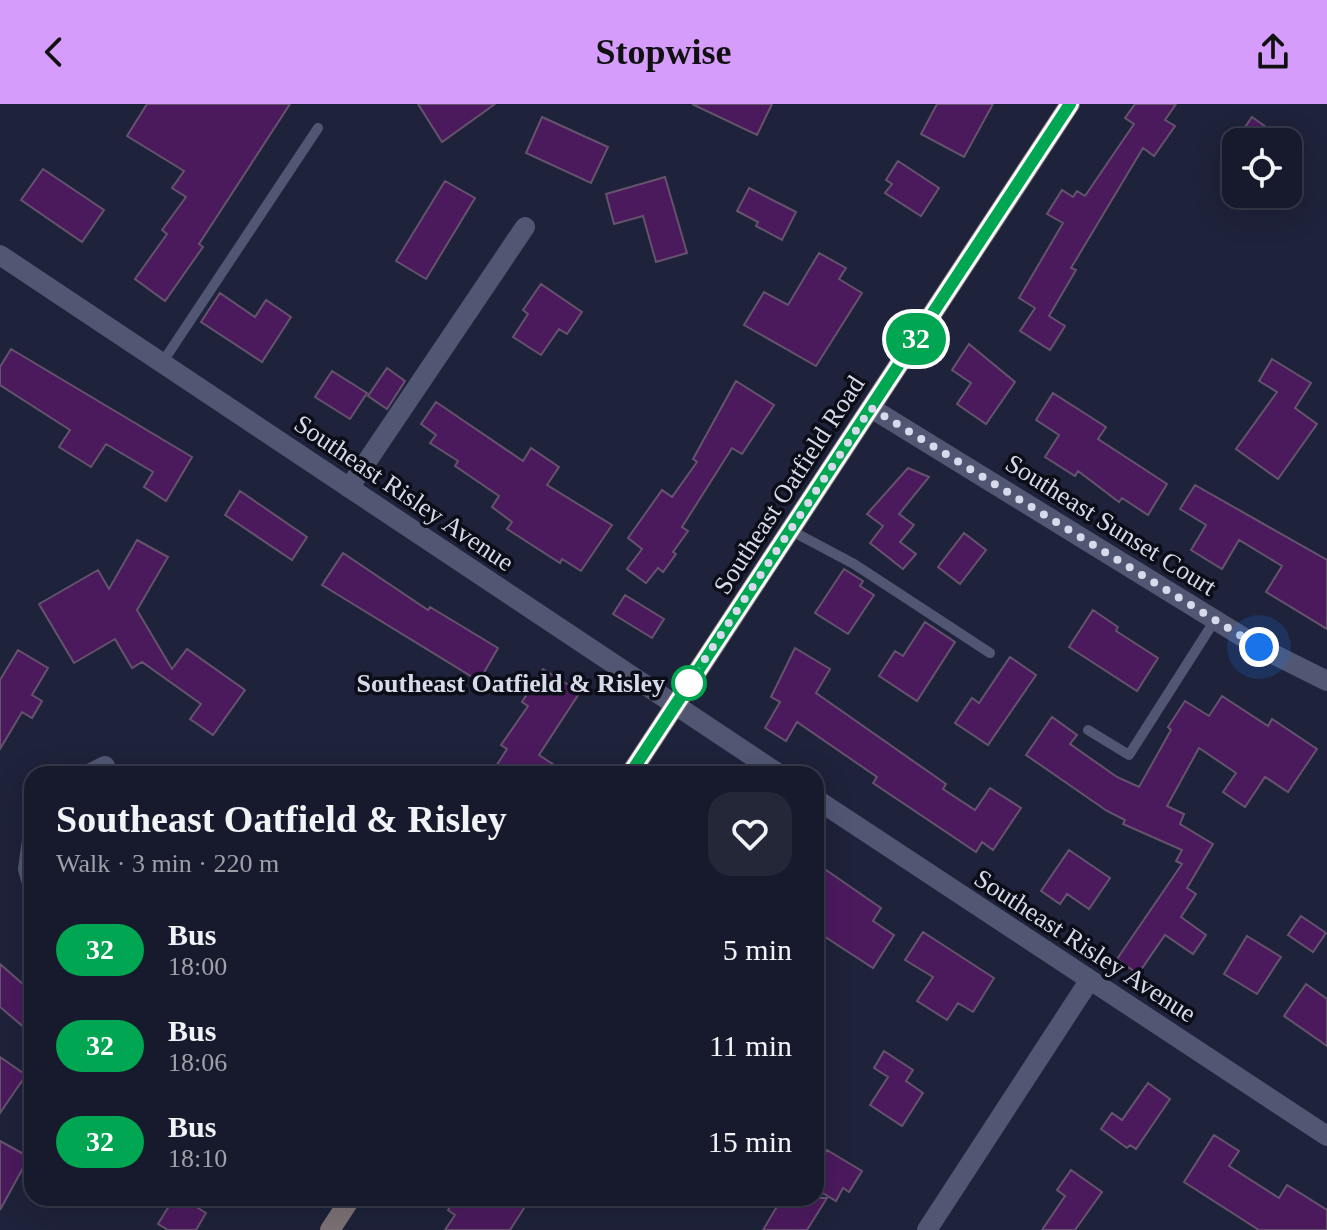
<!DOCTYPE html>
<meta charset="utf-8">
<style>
body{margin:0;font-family:"Times New Roman",serif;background:#232738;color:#f1f3f6;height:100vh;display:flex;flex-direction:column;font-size:30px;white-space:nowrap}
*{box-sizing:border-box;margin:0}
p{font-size:26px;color:#9ea1a9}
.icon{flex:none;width:44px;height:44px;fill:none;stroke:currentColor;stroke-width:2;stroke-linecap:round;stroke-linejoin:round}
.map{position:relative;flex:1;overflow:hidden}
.side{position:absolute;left:24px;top:662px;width:800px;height:440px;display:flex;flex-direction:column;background:#161a2c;border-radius:24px;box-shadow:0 8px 32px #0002,0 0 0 2px #353848}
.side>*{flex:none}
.badge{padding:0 16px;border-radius:26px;font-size:28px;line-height:52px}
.tools{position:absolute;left:1222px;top:24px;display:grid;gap:16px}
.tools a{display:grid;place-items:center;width:80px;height:80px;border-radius:16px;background:#161a2c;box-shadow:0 8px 32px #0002,0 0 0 2px #353848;font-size:40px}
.you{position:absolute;width:40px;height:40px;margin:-20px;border:6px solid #fff;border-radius:50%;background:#1a73e8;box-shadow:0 0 0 12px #1a73e833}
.map>.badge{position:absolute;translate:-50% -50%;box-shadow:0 0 0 4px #fff}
.round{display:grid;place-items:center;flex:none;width:84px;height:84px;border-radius:24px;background:#232738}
.headline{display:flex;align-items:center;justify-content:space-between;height:136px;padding:0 32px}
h1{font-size:38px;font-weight:700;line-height:60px}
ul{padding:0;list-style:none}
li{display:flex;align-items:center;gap:24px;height:96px;padding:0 32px}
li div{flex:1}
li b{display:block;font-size:30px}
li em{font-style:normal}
li .badge{min-width:88px;font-weight:700;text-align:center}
header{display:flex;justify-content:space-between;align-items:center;height:104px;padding:0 32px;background:#d59cfb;color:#111;font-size:36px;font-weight:700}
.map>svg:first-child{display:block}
.building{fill:#4b1a5d;stroke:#65536d;stroke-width:2}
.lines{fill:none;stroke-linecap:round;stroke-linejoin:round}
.service{stroke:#515773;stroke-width:10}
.minor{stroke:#515773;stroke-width:20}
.secondary{stroke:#7c7275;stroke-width:20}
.line-casing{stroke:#fff;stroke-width:18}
.line{stroke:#00a651;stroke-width:12}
.walk{stroke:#d6daea;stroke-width:8;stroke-dasharray:0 14.4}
.stop-dot{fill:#fff;stroke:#00a651;stroke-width:4}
.labels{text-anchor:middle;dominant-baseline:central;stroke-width:7;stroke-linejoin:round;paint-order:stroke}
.street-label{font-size:26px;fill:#d6daea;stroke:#0b0d17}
.stop-label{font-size:26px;font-weight:bold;fill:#d6daea;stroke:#0b0d17;text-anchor:end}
</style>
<header><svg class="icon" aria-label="back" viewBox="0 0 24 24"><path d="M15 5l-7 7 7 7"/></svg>Stopwise<svg class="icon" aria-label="share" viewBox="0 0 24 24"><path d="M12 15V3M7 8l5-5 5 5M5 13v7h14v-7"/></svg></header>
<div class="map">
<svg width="1327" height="1126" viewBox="0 0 1327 1126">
<rect width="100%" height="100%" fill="#1e223a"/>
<!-- building -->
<path class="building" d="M147 0H290L199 140 203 143 165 197 135 175 167 130 162 126 186 93 172 84 184 67 127 32Z
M418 0H495L442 38Z
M692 0H772L757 31Z
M937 0H993L964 53 921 30Z
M1135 0H1176L1165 16 1175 22 1154 52 1143 44 1071 164 1076 166 1049 212 1065 222 1050 246 1020 227 1035 204 1019 194 1063 119 1047 110 1062 86 1073 93 1077 87 1085 92 1134 20 1125 14Z
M542 13 608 43 591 79 526 49Z
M1252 13 1287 38H1235Z
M898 57 939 84 921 112 885 89 892 80 886 76Z
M43 65 104 106 82 138 21 96Z
M665 73 687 149 656 158 643 112 614 120 606 90Z
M445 77 475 94 426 175 396 157Z
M749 84 796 108 782 136 756 122 758 118 737 107Z
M819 149 846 164 839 175 862 189 816 262 744 221 764 188 788 201Z
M541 180 582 208 567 230 559 225 541 251 513 233 528 210 523 206Z
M220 189 255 213 266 196 291 213 262 258 201 218Z
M969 240 1015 278 986 320 957 300 971 279 952 266Z
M11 245 192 353 166 397 144 383 153 368 106 340 91 363 59 343 70 326 0 281V263Z
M1272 255 1311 279 1295 304 1317 320 1278 375 1236 345 1277 288 1259 277Z
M387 264 405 277 387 305 368 292Z
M332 267 367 289 350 315 315 293Z
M736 277 774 301 742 350 732 344 682 423 688 427 673 448 676 450 663 468 658 464 646 479 627 465 642 445 628 434 662 386 672 393 697 358 693 355Z
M1053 289 1106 323 1098 335 1167 380 1148 411 1122 394 1119 398 1078 367 1075 372 1045 353 1059 331 1036 316Z
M436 298 523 357 531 344 559 363 547 381 612 421 581 467 562 455 560 459 507 425 512 418 492 403 499 392 455 362 458 357 430 339 436 331 421 320Z
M908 364 929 373 899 410 914 421 900 438 916 450 903 465 870 439 883 422 867 410Z
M1195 381 1327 456V525L1266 488 1282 462 1239 436 1222 465 1191 446 1206 421 1180 405Z
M240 387 307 433 292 456 225 411Z
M964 429 986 446 960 480 938 463Z
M137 436 168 453 137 506 172 565 187 545 245 586 213 631 190 615 201 600 142 558 132 564 115 535 74 559 39 500 98 466 109 485Z
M343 449 428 506 430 503 498 544 479 577 322 481Z
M844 465 863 477 860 482 874 491 848 530 815 509Z
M625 491 664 515 652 534 613 510Z
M1093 506 1118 523 1116 527 1158 554 1137 587 1069 543Z
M925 518 955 538 917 597 879 572 895 547 903 552Z
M795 544 830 565 816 589 946 680 943 685 975 706 990 684 1021 704 993 746 982 738 976 748 873 679 877 673 797 618 786 637 765 624 780 598 771 593Z
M18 546 48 564 32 591 42 597 32 614 22 608 0 645V576Z
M1010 553 1036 571 988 641 955 619 972 594 979 599Z
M543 565 580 588 539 651 568 670H491L507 645 501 641 528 602 522 598Z
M1222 592 1268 622 1272 615 1317 645 1288 688 1265 673 1245 703 1223 688 1236 669 1199 644 1167 702 1184 710 1180 720 1213 740 1187 784 1196 790 1181 813 1206 831 1193 850 1165 831 1138 870 1117 855 1182 760 1176 757 1182 746 1123 720 1125 716 1107 707 1026 651 1052 613 1077 631 1070 640 1117 673 1139 683 1171 626 1168 623 1185 597 1209 612Z
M1069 746 1110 774 1089 805 1067 790 1060 800 1041 787Z
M816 759 881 804 873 817 894 831 873 864 816 827Z
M1301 812 1326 829 1313 848 1288 831Z
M923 828 994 874 973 908 958 899 947 916 917 897 933 873 905 856Z
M1247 832 1281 853 1257 890 1224 870Z
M0 860 32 888V930L0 903Z
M1306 880 1327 895V942L1284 912Z
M884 947 913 966 906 977 923 989 902 1022 870 1001 888 973 874 964Z
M0 953 26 971 0 1009Z
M1148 979 1170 995 1136 1045 1130 1041 1127 1044 1101 1025 1112 1009 1122 1016Z
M1214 1031 1239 1047 1229 1062 1279 1094 1287 1081 1327 1106V1126H1259L1184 1078Z
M0 1037 29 1053 0 1106Z
M827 1046 862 1067 849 1088 843 1084 836 1097 816 1085V1064Z
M1071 1066 1102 1088 1075 1126H1042L1065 1092 1057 1086Z
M174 1094H182L206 1109 196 1126H168L158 1120Z
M456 1094H509L524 1104 510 1126H445L455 1111 448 1106Z
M782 1094H827L807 1126H763Z"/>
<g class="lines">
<!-- service -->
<path class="service" d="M162 259 318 24
M790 426 854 460 990 549
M1088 626 1129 651 1215 516"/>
<!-- minor -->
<path class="minor" d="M0 151 779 670
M871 304 1259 543 1327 577
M349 384 525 123
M89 670 105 662
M816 695 1327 1032
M32 736 28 765 32 779
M927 1126 1089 877"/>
<!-- secondary -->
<path class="secondary" d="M630 670 1070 0
M330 1126 351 1094"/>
</g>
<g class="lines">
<!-- line casing -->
<g class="line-casing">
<path id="line" d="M630 670 1070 0"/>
</g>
<!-- line -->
<use href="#line" class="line"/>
<!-- walk -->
<path class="walk" d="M689 579 871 304 1259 543"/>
</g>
<!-- markers -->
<circle class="stop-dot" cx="689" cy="579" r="16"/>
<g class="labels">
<!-- street labels -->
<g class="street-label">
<text transform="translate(789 381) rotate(-57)">Southeast Oatfield Road</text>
<text transform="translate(404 389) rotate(34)">Southeast Risley Avenue</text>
<text transform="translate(1111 421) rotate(32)">Southeast Sunset Court</text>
<text transform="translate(1085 842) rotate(33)">Southeast Risley Avenue</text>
</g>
<!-- stop labels -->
<g class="stop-label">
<text x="665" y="579">Southeast Oatfield &amp; Risley</text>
</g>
</g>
</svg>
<div class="tools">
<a><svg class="icon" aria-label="locate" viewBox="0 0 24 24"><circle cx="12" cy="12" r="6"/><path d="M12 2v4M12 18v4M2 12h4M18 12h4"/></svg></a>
</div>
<div class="you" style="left:1259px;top:543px"></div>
<b class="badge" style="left:916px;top:235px;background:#00a651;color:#fff">32</b>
<section class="side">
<div class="headline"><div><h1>Southeast Oatfield &amp; Risley</h1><p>Walk · 3 min · 220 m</p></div><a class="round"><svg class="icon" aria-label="heart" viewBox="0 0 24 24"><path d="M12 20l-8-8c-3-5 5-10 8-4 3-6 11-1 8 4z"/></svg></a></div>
<ul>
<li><span class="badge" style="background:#00a651;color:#fff">32</span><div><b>Bus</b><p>18:00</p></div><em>5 min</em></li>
<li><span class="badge" style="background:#00a651;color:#fff">32</span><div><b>Bus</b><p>18:06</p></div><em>11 min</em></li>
<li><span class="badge" style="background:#00a651;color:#fff">32</span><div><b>Bus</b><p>18:10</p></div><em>15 min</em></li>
</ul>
</section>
</div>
